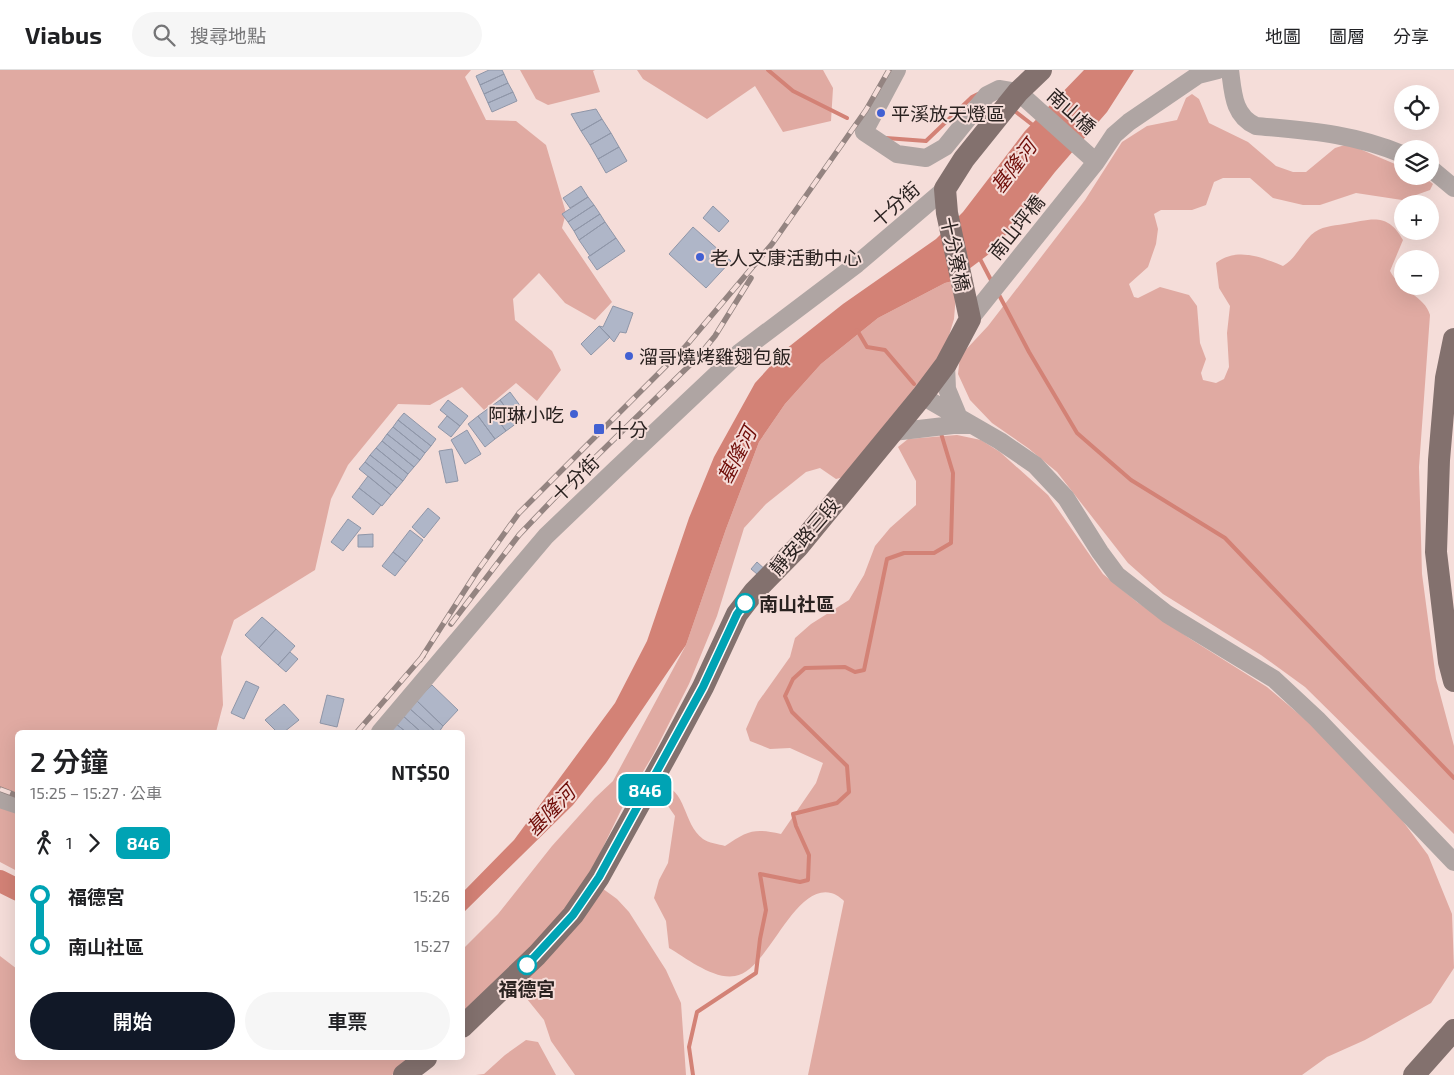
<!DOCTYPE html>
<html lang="zh-TW">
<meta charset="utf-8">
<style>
body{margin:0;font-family:"Exo 2","Noto Sans TC",sans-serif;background:#f6f6f6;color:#202124;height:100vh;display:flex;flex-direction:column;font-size:19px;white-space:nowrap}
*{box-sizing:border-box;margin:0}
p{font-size:16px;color:#757577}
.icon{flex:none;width:28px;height:28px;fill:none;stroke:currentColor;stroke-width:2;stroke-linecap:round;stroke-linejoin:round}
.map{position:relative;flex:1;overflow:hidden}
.side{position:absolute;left:15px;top:660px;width:450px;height:330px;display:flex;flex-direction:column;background:#fff;border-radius:8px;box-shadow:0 5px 20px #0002}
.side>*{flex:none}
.badge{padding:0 10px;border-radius:8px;font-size:18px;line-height:32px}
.tools{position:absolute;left:1394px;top:15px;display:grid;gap:10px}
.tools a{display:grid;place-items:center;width:45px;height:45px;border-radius:50%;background:#fff;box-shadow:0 5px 20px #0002;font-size:25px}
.map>.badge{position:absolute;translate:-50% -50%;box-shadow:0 0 0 2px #fff}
.legs{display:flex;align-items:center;gap:8px;height:55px;padding:0 15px;font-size:16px}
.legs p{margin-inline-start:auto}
.headline{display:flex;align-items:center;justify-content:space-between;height:85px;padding:0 15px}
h1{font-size:28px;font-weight:600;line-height:38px}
.cta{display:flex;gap:10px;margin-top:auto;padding:10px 15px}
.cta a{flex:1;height:58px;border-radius:30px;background:#111827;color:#fff;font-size:20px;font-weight:600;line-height:58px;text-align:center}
.cta a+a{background:#f6f6f6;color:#202124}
ul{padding:0 15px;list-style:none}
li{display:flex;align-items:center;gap:18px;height:50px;font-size:19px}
li i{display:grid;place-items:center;width:8px;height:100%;margin:0 6px;background:currentColor}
li i::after{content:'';width:12px;height:12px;margin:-6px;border:4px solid;border-radius:50%;background:#fff}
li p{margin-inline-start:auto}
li:first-child i{background:linear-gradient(#0000 50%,currentColor 0)}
li:last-child i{background:linear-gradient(currentColor 50%,#0000 0)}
header{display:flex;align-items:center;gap:30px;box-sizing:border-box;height:70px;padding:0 25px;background:#fff;border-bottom:1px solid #e0e0e0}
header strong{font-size:24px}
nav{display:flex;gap:28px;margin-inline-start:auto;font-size:18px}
.search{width:350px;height:45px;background:#f6f6f6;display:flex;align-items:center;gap:12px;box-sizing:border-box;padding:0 18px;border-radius:28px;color:#757577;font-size:19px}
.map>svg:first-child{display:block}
.green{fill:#e0aaa2}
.water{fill:#d38276}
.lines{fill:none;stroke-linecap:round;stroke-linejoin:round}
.stream{stroke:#d38276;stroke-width:4}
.river{stroke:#d38276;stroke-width:22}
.building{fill:#afb6c8;stroke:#8f96a8}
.minor{stroke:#afa5a3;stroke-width:18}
.major{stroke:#83716e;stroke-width:22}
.rail-casing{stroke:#948481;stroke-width:5.5}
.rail{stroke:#f5ddd9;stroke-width:4;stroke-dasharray:11;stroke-linecap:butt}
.line-1-casing{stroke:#fff;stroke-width:11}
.line-1{stroke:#00a3b4;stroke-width:8}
.poi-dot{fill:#4260d2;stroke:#f5ddd9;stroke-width:2}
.stop-1-dot{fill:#fff;stroke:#00a3b4;stroke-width:2.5}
.labels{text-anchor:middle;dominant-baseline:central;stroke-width:4;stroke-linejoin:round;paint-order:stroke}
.street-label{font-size:19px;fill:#2a2220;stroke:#f5ddd9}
.poi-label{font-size:19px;fill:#2a2220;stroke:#f5ddd9;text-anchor:start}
.stop-label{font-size:19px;font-weight:bold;fill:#2a2220;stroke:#f5ddd9;text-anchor:start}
.water-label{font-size:20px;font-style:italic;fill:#700e09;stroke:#f5ddd9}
</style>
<header>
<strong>Viabus</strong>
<div class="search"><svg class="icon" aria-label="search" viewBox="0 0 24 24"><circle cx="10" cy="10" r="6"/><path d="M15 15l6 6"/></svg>搜尋地點</div>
<nav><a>地圖</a><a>圖層</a><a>分享</a></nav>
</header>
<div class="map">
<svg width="1454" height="1005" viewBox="0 0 1454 1005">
<rect width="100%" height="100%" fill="#f5ddd9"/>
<!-- green -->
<path class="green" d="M0 0H471L465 7 486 50 516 51 546 75 566 143 562 158 612 232 595 250 565 233 539 203 513 229 515 250 552 281 561 300 537 331 516 313 484 340 462 317 430 335 398 334 348 395 331 429 315 500 234 550 221 587 223 635 216 662H18L17 801 0 792Z
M520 0H595L593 1 600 22 548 35 536 29Z
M637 0H823L833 18 831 51 783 62 755 16 707 49 643 9Z
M1192 24 1199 29 1209 53 1248 72 1276 96 1293 102H1306L1335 78 1348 74 1402 97V106H1423L1433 114 1430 120 1402 130 1356 123 1320 135H1303L1273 128 1250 108H1223L1214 112 1206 135 1192 140H1161L1154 144 1158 159 1156 174 1148 197 1129 214 1134 227 1138 228 1160 217 1189 225 1197 236 1200 273 1206 289 1201 303 1203 310 1216 313 1224 309 1229 297 1227 263 1230 236 1219 218 1216 193C1237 177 1261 187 1283 196 1295 189 1301 175 1311 165 1321 156 1332 156 1344 154 1371 150 1387 141 1403 170L1390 201C1400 221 1425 226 1430 245L1419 397 1422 504 1436 609 1454 676V764L1305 617 1261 585 1163 524 1128 493 1057 402 1028 378 992 353 970 330 958 304 960 286 988 256 1085 130 1122 72 1147 56 1177 50 1186 28Z
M953 211 956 224 954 249 944 282 844 407 836 409 820 398 806 402 766 434 744 458 717 546 689 614 653 685 625 732 588 808 617 829 629 842 666 900 681 933 686 1005H575L551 971 544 950 523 924 502 909 463 948V879L498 844 552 776 595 728 613 711 686 575 726 459 759 372 785 334 821 294 878 248 945 213Z
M957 365 981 370 1000 382 1048 425 1103 504 1137 532 1189 568 1267 617 1327 668 1393 738 1428 785 1452 844 1454 898 1431 933 1365 970 1327 987 1302 1005H808L844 831C841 828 836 824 831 823 793 814 769 900 735 906 714 910 686 888 669 878L666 851 654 828 659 810 668 793 675 746 668 736 651 724 659 713C688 720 682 753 703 769 708 773 719 774 725 776 748 760 755 758 781 764L816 713 823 693 790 678 770 679 750 671 746 659 758 632 790 587 795 568 811 554 849 530 864 505 875 476 890 458 916 435V411L898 377 908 369Z
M0 886 17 899 18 988H415L392 1005H0Z
M526 970 538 972 556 1005H476L484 1004 505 985Z"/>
<!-- water -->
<path class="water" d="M1084 0H1134L1107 42 1055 102 993 181 953 211 945 213 878 248 821 294 785 334 759 372 726 459 686 575 606 693 573 735 463 843 462 823 514 770 615 633 647 571 689 448 714 387 755 313 786 279 843 234 936 169 963 142 1025 61Z"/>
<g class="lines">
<!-- stream -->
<path class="stream" d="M768 0 793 21 847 48
M1016 42 1034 56
M886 68 926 71 972 27 978 24
M979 187 992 212
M998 223 1029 282 1077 363 1131 410 1225 468 1454 708
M857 260 867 277 885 280 914 314
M693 1005 689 977 697 942 756 903 760 869 766 840 760 804 800 812 808 810 809 785 796 756 793 744 837 733 849 722 847 696 792 642 785 626 793 609 805 598 845 597 855 602 864 600 887 489 904 483H934L951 473 953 403 940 360"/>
<!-- river -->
<path class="river" d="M0 811 18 820"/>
</g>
<!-- building -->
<path class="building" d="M489 0H502L504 4 480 15 476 6Z
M504 4 508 13 484 24 480 15Z
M508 13 513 22 488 33 484 24Z
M513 22 517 31 492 42 488 33Z
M596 39 602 49 581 61 571 44Z
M602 49 611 63 590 75 581 61Z
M611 63 619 77 598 89 590 75Z
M619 77 627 91 606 103 598 89Z
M581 116 588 127 570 138 563 128Z
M588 127 594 135 568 152 562 144Z
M594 135 600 144 574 161 568 152Z
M713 136 729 151 719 162 703 148Z
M600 144 605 152 579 170 574 161Z
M605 152 616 168 590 186 579 170Z
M693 157 731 191 706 218 669 184Z
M616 168 625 181 597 200 588 187Z
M613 236 633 243 626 263 620 262 614 272 599 256 603 257Z
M599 256 610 267 591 285 581 274Z
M510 322 527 345 517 353 500 330Z
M448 330 468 346 460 356 440 340Z
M500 330 517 353 506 361 489 338Z
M489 338 506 361 495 369 478 346Z
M404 343 436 369 431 376 398 350Z
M447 346 460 356 451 367 438 357Z
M478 346 495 369 485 377 468 354Z
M398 350 431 376 425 383 393 357Z
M393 357 425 383 420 390 387 364Z
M467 360 481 384 465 394 451 370Z
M387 364 420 390 414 397 382 371Z
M382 371 414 397 408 404 376 378Z
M376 378 408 404 403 411 370 385Z
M452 379 458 411 446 413 439 381Z
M370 385 403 411 397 418 365 392Z
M365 392 397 418 391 425 359 399Z
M368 406 391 425 382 436 359 418Z
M359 418 381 435 373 445 352 427Z
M428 438 440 448 424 468 412 457Z
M348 449 361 458 343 481 331 472Z
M410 460 423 470 406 492 393 482Z
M373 464V477H358V465Z
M393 482 406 492 395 506 382 496Z
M757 492 768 502 763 509 751 499Z
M262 547 276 559 259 578 245 565Z
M276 559 295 576 278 595 259 578Z
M290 582 298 589 286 602 278 595Z
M246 611 259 617 244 649 231 643Z
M432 615 458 640 443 656 416 630Z
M327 625 344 629 337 657 320 653Z
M416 630 443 656 439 662H436L409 638Z
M284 634 299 650 284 662H277L265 650Z
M409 638 436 662H421L402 645Z
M402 645 421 662H406L395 653Z
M395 653 406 662H391Z"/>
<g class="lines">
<!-- minor -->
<path class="minor" d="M897 0 864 62 897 84 926 88 945 77 987 25 999 19 1018 22 1096 92
M1230 0C1233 22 1233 46 1256 56 1310 61 1351 63 1402 84
M1430 98 1454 118
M970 249 1096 92 1114 65 1129 52 1198 5 1218 0
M946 294 947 319 959 348
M922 326 1000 371 1035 395 1066 428 1100 482 1117 505 1167 544 1274 609 1317 649 1454 792
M893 362 953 355H971
M380 662 546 466 616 399 739 283 857 194 945 119
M0 729 18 735"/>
<!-- major -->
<path class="major" d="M1454 269 1446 308 1439 390 1436 482 1449 592 1454 611
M462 957 537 885 573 845 599 807 671 677 703 617 737 544 754 522 798 477 922 326 946 294 970 249 947 143 945 119 964 89 1018 22 1041 0
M404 1005 426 988
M1414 1005 1454 960"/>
<!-- rail casing -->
<g class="rail-casing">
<path id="rail" d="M451 554 519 465 561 421 697 288 715 266 751 208
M420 590 476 503 519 443 685 277 772 174 866 40 889 0
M357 662 423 586
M0 719 18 726"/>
</g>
<!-- rail -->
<use href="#rail" class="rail"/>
</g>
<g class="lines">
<!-- line-1 casing -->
<g class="line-1-casing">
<path id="line-1" d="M527 895 573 845 599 807 703 617 737 544 745 533"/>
</g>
<!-- line-1 -->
<use href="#line-1" class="line-1"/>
</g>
<!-- markers -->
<g class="poi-dot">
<circle cx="881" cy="43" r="5"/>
<circle cx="700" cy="187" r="5"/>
<circle cx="629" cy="286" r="5"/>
<circle cx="574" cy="344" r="5"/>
<rect x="593" y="353" width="12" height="12" rx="2.5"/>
</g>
<g class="stop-1-dot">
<circle cx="745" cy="533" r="9"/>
<circle cx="527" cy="895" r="9"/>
</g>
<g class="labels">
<!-- street labels -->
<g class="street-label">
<text transform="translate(1072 41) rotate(42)">南山橋</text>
<text transform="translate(895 134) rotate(-41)">十分街</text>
<text transform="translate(1016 157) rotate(-51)">南山坪橋</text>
<text transform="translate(956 184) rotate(78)">十分寮橋</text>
<text transform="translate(575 408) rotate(-44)">十分街</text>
<text transform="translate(804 466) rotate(-49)">靜安路三段</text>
</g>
<!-- poi labels -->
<g class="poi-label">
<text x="891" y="43">平溪放天燈區</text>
<text x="710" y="187">老人文康活動中心</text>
<text x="639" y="286">溜哥燒烤雞翅包飯</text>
<text x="564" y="344" text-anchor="end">阿琳小吃</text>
<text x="610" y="359">十分</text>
</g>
<!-- stop labels -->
<g class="stop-label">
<text x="759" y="533">南山社區</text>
<text x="527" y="918" text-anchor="middle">福德宮</text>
</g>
<!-- water labels -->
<g class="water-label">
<text transform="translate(1013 96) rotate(-53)">基隆河</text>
<text transform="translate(736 385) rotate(-63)">基隆河</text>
<text transform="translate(550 740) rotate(-46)">基隆河</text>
</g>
</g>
</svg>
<div class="tools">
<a><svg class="icon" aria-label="locate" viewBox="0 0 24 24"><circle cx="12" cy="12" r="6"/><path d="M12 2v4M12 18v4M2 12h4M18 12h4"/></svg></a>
<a><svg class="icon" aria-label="layers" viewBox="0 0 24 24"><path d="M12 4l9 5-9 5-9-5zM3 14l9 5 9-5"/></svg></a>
<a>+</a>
<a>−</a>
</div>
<b class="badge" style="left:645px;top:720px;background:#00a3b4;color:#fff">846</b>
<section class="side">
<div class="headline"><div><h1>2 分鐘</h1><p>15:25 – 15:27 · 公車</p></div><b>NT$50</b></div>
<div class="legs"><svg class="icon" aria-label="walk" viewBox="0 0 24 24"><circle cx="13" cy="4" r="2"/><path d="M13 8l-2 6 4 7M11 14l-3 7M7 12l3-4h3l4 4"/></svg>1<svg class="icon" aria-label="forward" viewBox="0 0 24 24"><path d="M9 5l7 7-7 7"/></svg><b class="badge" style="background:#00a3b4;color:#fff">846</b></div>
<ul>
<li><i style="color:#00a3b4"></i><b>福德宮</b><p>15:26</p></li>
<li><i style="color:#00a3b4"></i><b>南山社區</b><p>15:27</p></li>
</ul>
<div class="cta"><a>開始</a><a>車票</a></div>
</section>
</div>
